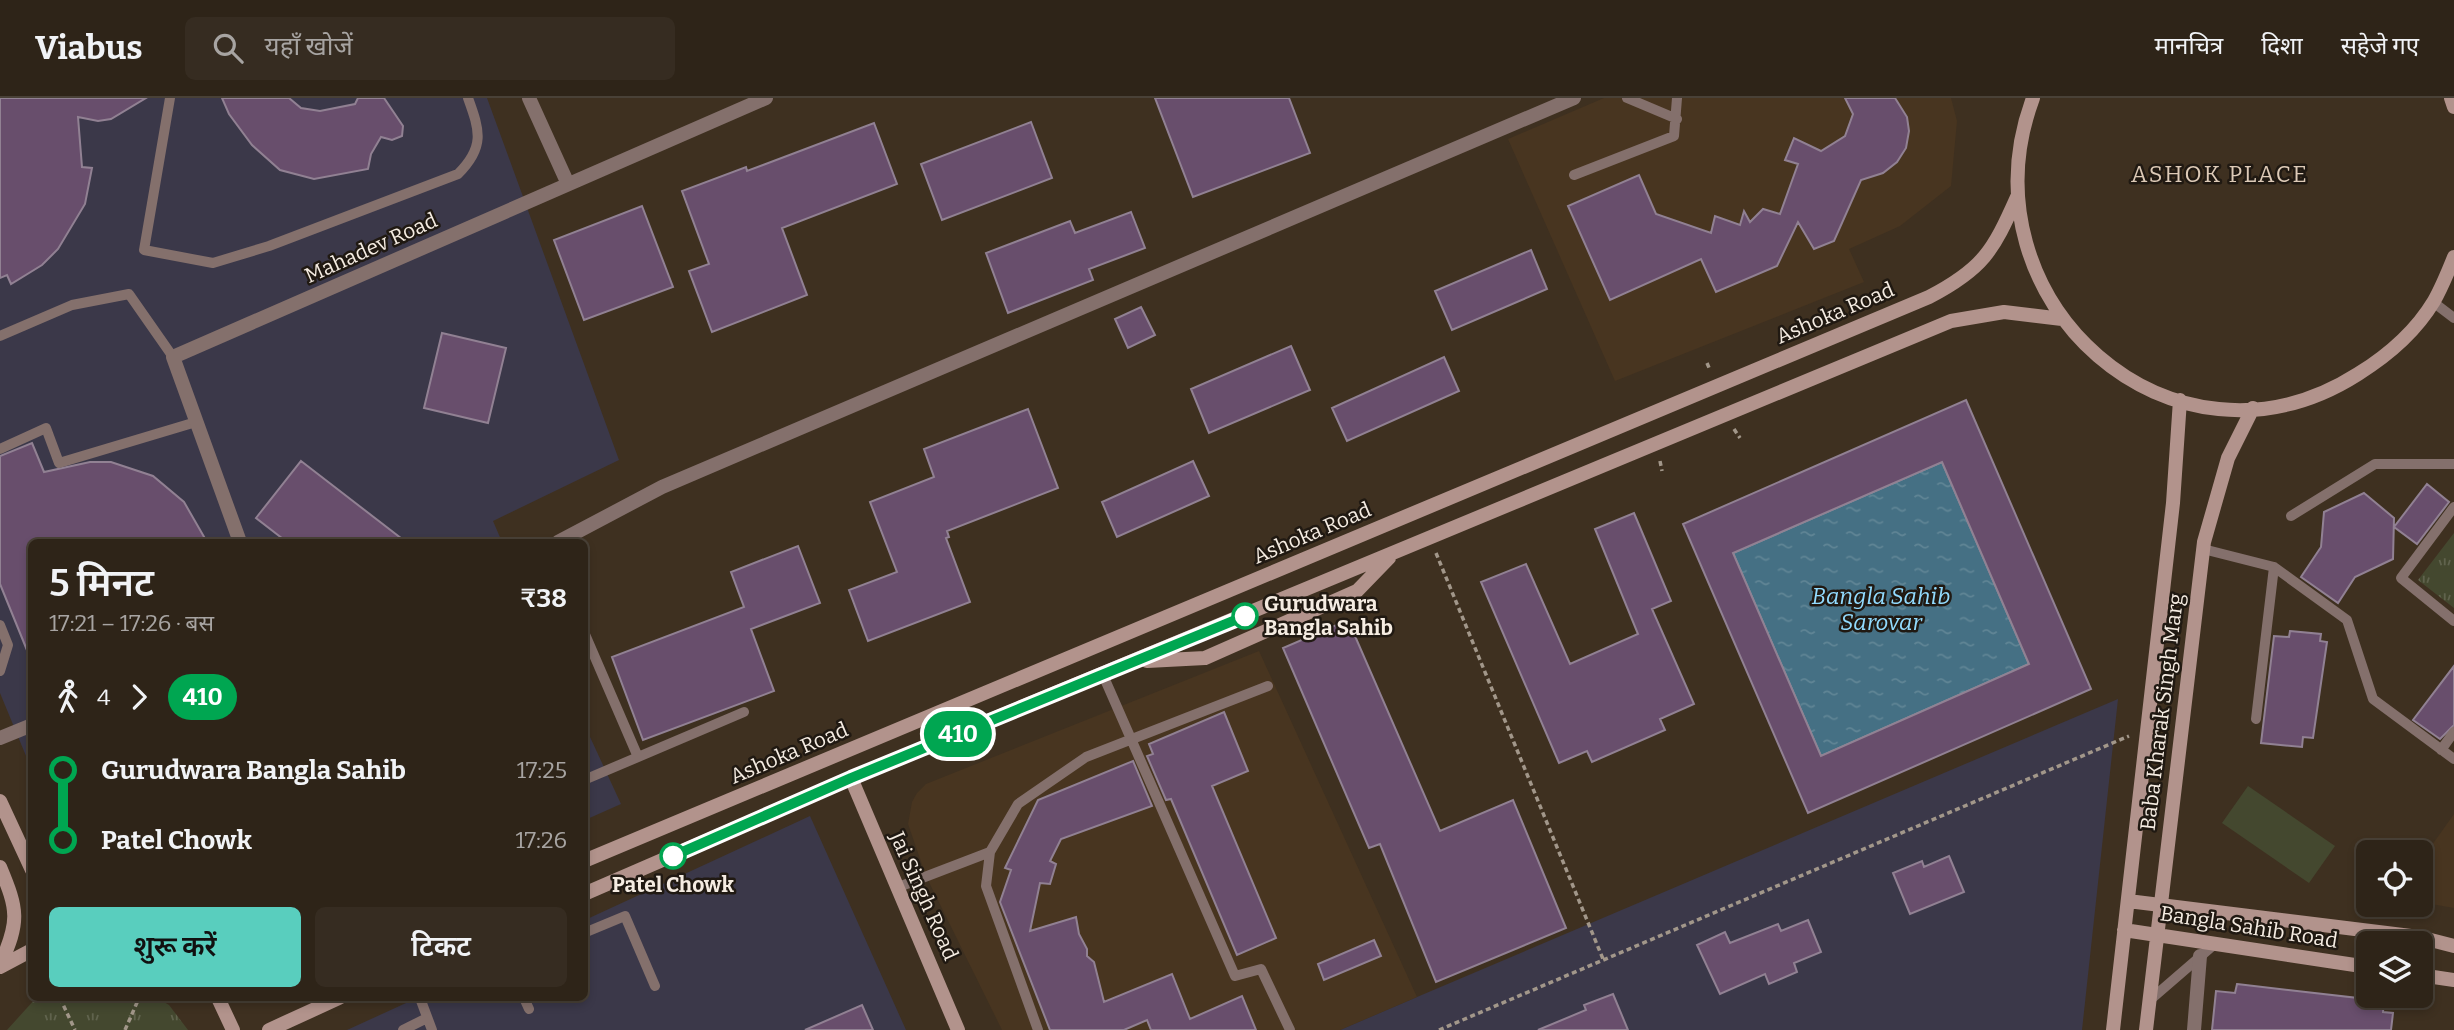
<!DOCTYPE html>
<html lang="hi">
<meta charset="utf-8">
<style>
body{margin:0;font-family:Bitter,"Noto Sans Devanagari",serif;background:#362c21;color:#f1f3f6;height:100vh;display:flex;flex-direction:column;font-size:26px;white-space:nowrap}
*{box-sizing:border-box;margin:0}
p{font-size:23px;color:#a7a4a2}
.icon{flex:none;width:38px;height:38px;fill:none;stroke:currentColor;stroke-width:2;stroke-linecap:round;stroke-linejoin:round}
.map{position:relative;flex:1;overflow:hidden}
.side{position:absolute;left:28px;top:441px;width:560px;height:462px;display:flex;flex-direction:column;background:#2e2418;border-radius:10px;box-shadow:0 4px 10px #0003,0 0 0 2px #494137}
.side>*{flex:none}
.badge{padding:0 14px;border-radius:23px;font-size:24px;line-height:46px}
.tools{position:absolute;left:2356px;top:742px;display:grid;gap:14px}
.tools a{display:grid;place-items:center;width:77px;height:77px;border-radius:10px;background:#2e2418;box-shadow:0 4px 10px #0003,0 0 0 2px #494137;font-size:35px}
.map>.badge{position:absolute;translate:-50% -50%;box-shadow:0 0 0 4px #fff}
.legs{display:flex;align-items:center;gap:10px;height:77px;padding:0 21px;font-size:23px}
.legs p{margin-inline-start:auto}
.head{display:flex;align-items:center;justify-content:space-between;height:119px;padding:0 21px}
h1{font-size:38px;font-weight:600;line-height:52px}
.cta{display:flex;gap:14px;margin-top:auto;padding:14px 21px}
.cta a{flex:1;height:80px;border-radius:10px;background:#59cebe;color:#111;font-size:28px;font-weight:600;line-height:80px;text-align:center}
.cta a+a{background:#362c21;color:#f1f3f6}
ul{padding:0 21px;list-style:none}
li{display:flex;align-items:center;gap:24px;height:70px;font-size:26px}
li i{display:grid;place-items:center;width:10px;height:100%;margin:0 9px;background:currentColor}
li i::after{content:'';width:18px;height:18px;margin:-9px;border:5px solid;border-radius:50%;background:#2e2418}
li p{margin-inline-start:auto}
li:first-child i{background:linear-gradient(#0000 50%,currentColor 0)}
li:last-child i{background:linear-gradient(currentColor 50%,#0000 0)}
header{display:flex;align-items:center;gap:42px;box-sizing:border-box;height:98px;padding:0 35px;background:#2e2418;border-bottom:2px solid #494137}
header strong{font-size:33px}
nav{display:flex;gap:38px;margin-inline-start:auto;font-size:24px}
.search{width:490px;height:63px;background:#362c21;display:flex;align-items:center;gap:18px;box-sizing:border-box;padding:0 24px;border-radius:10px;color:#a7a4a2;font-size:26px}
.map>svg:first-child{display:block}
.commercial{fill:#3b3849}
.built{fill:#483520}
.grass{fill:#44482f}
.park{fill:url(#park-tufts)}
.water{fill:url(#water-ripples);stroke:#7a95a0;stroke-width:2}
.building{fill:#684e6c;stroke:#918193;stroke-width:2;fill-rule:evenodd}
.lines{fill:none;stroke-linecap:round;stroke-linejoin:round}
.path{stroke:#a2978a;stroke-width:3.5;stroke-dasharray:5 3.5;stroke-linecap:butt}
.lane{stroke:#84706c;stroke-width:10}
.street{stroke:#84706c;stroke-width:14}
.secondary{stroke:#b2938c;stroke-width:14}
.line-1-casing{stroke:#fff;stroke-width:16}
.line-1{stroke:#00a651;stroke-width:10}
.stop-1-dot{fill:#fff;stroke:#00a651;stroke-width:3.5}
.labels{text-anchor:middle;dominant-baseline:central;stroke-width:5;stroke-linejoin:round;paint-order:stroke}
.street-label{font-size:21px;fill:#f5ece2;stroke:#201912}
.stop-label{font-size:21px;font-weight:bold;fill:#f5ece2;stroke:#201912;text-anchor:start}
.neighbourhood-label{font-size:23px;letter-spacing:2px;fill:#ddcab7;stroke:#201912}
.water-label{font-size:23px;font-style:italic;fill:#92dbfe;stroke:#201912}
</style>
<header>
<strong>Viabus</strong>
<div class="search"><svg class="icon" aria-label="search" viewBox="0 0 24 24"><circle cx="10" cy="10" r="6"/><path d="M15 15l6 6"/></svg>यहाँ खोजें</div>
<nav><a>मानचित्र</a><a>दिशा</a><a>सहेजे गए</a></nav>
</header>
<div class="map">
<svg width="2454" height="932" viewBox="0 0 2454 932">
<defs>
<pattern id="park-tufts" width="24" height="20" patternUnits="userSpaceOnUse" patternTransform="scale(1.75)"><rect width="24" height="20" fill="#44482f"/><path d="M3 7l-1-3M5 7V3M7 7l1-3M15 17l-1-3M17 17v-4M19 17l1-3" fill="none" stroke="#60634d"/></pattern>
<pattern id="water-ripples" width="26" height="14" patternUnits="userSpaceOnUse" patternTransform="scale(1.75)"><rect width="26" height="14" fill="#457084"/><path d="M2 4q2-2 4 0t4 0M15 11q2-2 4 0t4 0" fill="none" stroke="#608595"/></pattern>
</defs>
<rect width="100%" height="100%" fill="#3e3020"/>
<!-- commercial -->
<path class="commercial" d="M0 0H487L619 362 493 423 502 444H32L31 670 0 595Z
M2118 601 2082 932H1340L1417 899Z
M584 626 621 706 585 722H584Z
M810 718 906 932H347L417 900H584L585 822Z"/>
<!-- built -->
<path class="built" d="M1604 0H1951L1957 23 1951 88 1900 128 1849 151 1864 184 1615 283 1508 41Z
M1259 553 1417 899 1340 932H1002L926 778 908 726 912 704 917 695 926 686Z
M2454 716V810L2420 804V764Z"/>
<!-- grass -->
<path class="grass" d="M2248 688 2335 748 2309 785 2222 725Z"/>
<!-- park -->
<path class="park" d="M2454 435V510L2418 482Z
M36 900H157L169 907 188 932H7Z"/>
<!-- water -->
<path class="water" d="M1942 364 2029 566 1821 658 1733 455Z"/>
<!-- building -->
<path class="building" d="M0 0H146L111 21 98 23 78 19 82 69 92 70 85 106 58 151 42 167 11 186 7 177 0 180Z
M222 0H289L301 10 320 13 355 6 358 0H384L403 28 402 38 392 42 381 39 371 56 368 71 314 81 280 72 252 47 229 16Z
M1155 0H1289L1310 55 1193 99Z
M1845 0H1895L1907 19 1909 33 1906 50 1897 64 1883 75 1861 82 1834 143 1814 151 1798 124 1777 168 1716 194 1701 161 1610 202 1568 108 1639 77 1656 116 1711 135 1715 118 1740 127 1744 113 1750 124 1763 111 1780 116 1798 66 1785 62 1794 40 1821 53 1845 38 1853 16Z
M1031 24 1052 80 942 122 921 66Z
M874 25 897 86 782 130 807 197 712 234 689 173 709 166 682 93 746 69 747 73Z
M642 108 673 189 584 222 554 142Z
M1131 114 1145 150 1089 171 1093 182 1008 215 986 155 1070 123 1075 135Z
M1531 152 1547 191 1452 232 1435 193Z
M1141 209 1155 237 1128 250 1115 221Z
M442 235 506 250 488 325 424 310Z
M1291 248 1310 292 1209 335 1191 291Z
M1444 259 1459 293 1347 343 1332 310Z
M1966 302 2091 591 1808 715 1683 426ZM1942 364 2029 566 1821 658 1733 455Z
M1028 311 1058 390 947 433 949 439 946 440 970 504 868 543 849 492 897 474 870 404 934 379 924 351Z
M32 345 44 374 90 364H111L153 378 184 404 207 444H32L31 562 0 486V358Z
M301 363 406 444H287L256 420Z
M1193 363 1209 398 1117 439 1102 404Z
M2427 386 2449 404 2417 446 2394 429Z
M2364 395 2394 420 2393 461 2355 479 2338 505 2301 479 2321 449 2324 414Z
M1634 415 1671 503 1652 511 1694 606 1660 621 1665 632 1592 664 1587 653 1559 665 1481 484 1526 466 1570 566 1638 536 1595 431Z
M798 448 820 505 751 531 774 593 643 642 612 559 744 509 731 474Z
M1348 522 1440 733 1513 702 1566 830 1436 884 1380 746 1369 750 1283 550Z
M2290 533 2321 536 2320 543 2327 544 2313 640 2303 639 2302 649 2261 645 2274 538 2289 539Z
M2454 568V627L2440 641 2413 622Z
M1224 614 1248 673 1212 688 1276 840 1237 857 1171 701 1166 702 1147 658 1153 656 1149 646Z
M1133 663 1152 708 1061 741 1050 763 1056 766 1050 786 1040 785 1030 833 1076 819 1079 836 1087 851V858L1094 864 1104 904 1172 876 1190 921 1242 898 1256 932H1151L1147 922 1124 932H1050L1000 804 1011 772 1005 770 1038 702Z
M1949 758 1964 794 1910 816 1893 775 1922 763 1924 769Z
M1808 822 1821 854 1794 865 1797 874 1769 886 1765 876 1720 896 1697 847 1725 834 1730 845 1778 826 1781 833Z
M1374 842 1381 858 1324 882 1318 866Z
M2237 886 2384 903 2383 914 2393 915 2391 932H2212L2216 893 2235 895Z
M1613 896 1628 932H1538L1586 912 1584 907Z
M862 907 873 932H805Z"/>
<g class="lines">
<!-- path -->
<path class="path" d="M1707 265 1710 272
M1734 331 1740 340
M1660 363 1662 373
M1436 455 1603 861
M60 900 75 932
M125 932 139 900
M1439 932 2129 638"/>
<!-- lane -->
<path class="lane" d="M170 0 144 152 213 165 269 148 458 76C485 49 480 33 468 0
M1627 0 1677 21
M1574 77 1674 38 1677 0
M2433 204 2454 220
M0 238 72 207 129 196 173 259
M0 351 46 330 59 365 196 324
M2454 409 2401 480 2454 523
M2291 418 2375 366H2454
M2203 451 2274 469 2347 522 2373 601 2454 661
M0 527 8 547 0 573
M584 534 638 659
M1103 577 1235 878 1261 871 1290 932
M2256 621 2274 469
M2441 652 2454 634
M584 682 744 614
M896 790 990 754
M584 835 625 818 655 888
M420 900 432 932
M524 900 529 911
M2150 902 2216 845
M403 932 427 920
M1038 932 986 788 990 754 1018 706 1086 659 1268 588"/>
<!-- street -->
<path class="street" d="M529 0 568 86
M240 444 173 259 766 0
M558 444 662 389 1574 0
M0 640 32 627
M2194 932 2200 858"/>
<!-- secondary -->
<path class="secondary" d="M2033 0C1958 202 2173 394 2358 276 2387 258 2416 233 2434 203 2442 189 2448 174 2454 159
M2451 0 2454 9
M1147 563 1205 560 1357 493 1389 460
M851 680 958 932
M0 703 32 772
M584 763 1929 199C1983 171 1993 153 2017 99
M0 769C18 812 20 823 0 867
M584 796 851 680 1951 223 2004 214 2062 221
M2128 803 2419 839 2454 848
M2124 832 2368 869
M0 869 32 852
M2420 877 2454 882
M218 900 233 932
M269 932 339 900
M2113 932 2173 405 2180 302
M2146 932 2204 444 2228 360 2253 310"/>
</g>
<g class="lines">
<!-- line-1 casing -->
<g class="line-1-casing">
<path id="line-1" d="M673 758 851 680 1245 518"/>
</g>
<!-- line-1 -->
<use href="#line-1" class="line-1"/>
</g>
<!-- markers -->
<g class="stop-1-dot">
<circle cx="1245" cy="518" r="12"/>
<circle cx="673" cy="758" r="12"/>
</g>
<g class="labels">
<!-- street labels -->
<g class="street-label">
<text transform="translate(371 150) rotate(-24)">Mahadev Road</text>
<text transform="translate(1835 215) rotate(-23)">Ashoka Road</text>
<text transform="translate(1312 435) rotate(-23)">Ashoka Road</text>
<text transform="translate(2162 614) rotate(-83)">Baba Kharak Singh Marg</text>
<text transform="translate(789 655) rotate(-23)">Ashoka Road</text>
<text transform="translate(924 798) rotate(66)">Jai Singh Road</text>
<text transform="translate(2249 829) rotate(9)">Bangla Sahib Road</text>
</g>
<!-- stop labels -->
<g class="stop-label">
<text x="1264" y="506">Gurudwara<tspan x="1264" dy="24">Bangla Sahib</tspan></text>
<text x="673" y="787" text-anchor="middle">Patel Chowk</text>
</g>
<!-- neighbourhood labels -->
<g class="neighbourhood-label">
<text x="2220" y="76">ASHOK PLACE</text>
</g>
<!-- water labels -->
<g class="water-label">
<text x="1881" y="498">Bangla Sahib<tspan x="1881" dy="26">Sarovar</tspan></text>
</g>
</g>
</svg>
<div class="tools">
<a><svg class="icon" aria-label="locate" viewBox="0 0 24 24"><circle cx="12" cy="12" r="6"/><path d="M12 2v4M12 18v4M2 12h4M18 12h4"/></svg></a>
<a><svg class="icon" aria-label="layers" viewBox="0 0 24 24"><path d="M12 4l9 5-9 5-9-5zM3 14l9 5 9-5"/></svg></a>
</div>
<b class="badge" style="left:958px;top:636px;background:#00a651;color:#fff">410</b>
<section class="side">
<div class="head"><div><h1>5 मिनट</h1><p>17:21 – 17:26 · बस</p></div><b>₹38</b></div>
<div class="legs"><svg class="icon" aria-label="walk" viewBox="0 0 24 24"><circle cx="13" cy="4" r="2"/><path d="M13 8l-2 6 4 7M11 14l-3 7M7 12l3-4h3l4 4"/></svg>4<svg class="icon" aria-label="forward" viewBox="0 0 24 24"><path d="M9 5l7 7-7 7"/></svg><b class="badge" style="background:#00a651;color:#fff">410</b></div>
<ul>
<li><i style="color:#00a651"></i><b>Gurudwara Bangla Sahib</b><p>17:25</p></li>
<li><i style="color:#00a651"></i><b>Patel Chowk</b><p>17:26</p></li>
</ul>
<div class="cta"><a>शुरू करें</a><a>टिकट</a></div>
</section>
</div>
